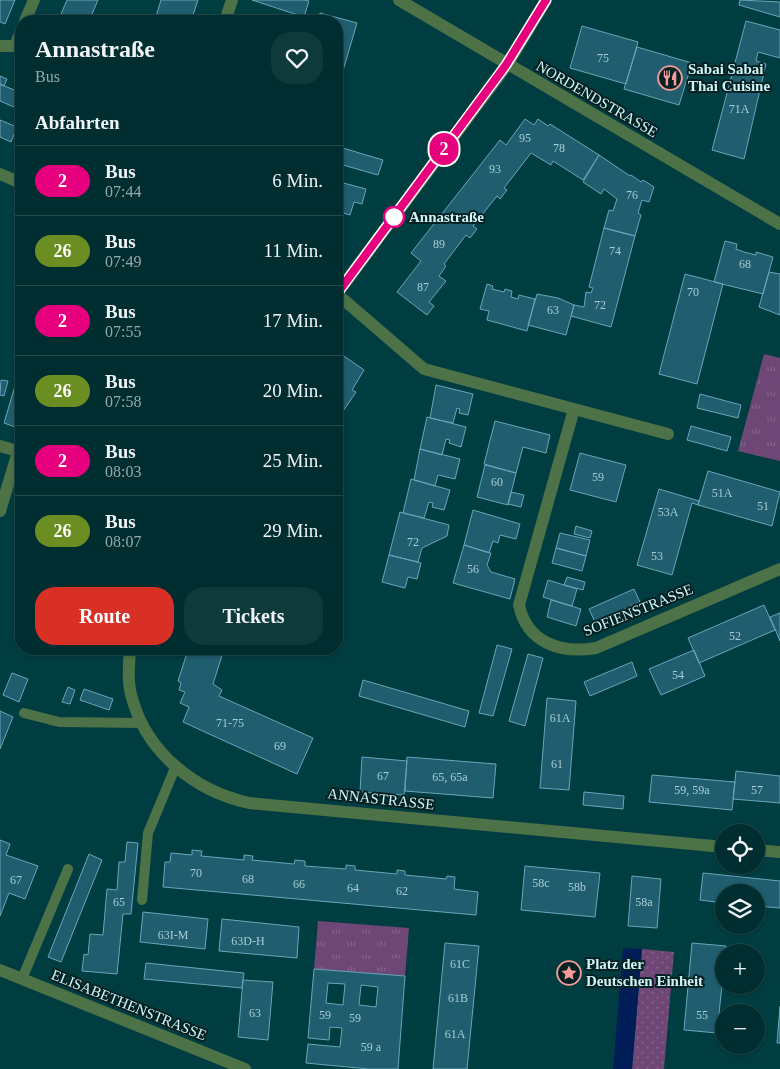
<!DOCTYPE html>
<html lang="de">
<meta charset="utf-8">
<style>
body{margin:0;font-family:"Times New Roman",serif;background:#0e3a3c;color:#f1f3f6;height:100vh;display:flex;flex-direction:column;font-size:19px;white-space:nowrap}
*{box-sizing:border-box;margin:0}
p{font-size:16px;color:#95a8ab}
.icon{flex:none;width:28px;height:28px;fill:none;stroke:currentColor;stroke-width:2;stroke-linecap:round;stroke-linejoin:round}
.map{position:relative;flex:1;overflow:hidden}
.panel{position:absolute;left:15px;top:15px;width:328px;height:640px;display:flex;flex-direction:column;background:#002e30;border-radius:20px;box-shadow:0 1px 4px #0004,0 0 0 1px #224a4c}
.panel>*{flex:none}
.badge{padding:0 10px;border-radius:16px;font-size:18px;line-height:32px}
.buttons{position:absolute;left:715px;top:824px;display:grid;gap:10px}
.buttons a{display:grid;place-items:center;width:50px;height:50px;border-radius:50%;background:#002e30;box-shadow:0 1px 4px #0004,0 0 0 1px #224a4c;font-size:25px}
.map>.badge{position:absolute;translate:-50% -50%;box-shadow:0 0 0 2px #fff}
h2{padding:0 20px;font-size:19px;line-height:45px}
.round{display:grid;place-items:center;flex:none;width:52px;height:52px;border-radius:20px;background:#0e3a3c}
.overview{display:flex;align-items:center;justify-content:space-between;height:85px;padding:0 20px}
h1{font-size:24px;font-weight:700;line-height:38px}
.cta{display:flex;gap:10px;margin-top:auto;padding:10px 20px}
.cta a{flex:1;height:58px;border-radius:20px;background:#d93025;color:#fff;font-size:20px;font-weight:700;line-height:58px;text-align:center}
.cta a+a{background:#0e3a3c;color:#f1f3f6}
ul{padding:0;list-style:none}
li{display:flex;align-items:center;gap:15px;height:70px;padding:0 20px;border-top:1px solid #224a4c}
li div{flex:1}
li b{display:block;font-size:19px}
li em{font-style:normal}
li .badge{min-width:55px;font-weight:700;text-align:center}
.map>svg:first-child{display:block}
.grass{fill:url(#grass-dots)}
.park{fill:url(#park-tufts)}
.water{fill:#001d58}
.building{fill:#205d6f;stroke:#68a6ba;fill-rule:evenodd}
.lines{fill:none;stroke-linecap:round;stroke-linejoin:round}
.service{stroke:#4d7247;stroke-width:10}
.minor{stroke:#4d7247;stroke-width:12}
.line-casing{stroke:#fff;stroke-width:11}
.line{stroke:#e6007e;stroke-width:8}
.stop-dot{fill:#fff;stroke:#e6007e;stroke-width:2.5}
.labels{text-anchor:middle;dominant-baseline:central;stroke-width:4;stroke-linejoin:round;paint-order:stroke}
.number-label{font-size:12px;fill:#a6ced4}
.poi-label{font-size:15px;font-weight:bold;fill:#d2f4f6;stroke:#032123;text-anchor:start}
.street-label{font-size:15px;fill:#d2f4f6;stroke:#032123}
.stop-label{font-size:15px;font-weight:bold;fill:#d2f4f6;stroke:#032123;text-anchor:start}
</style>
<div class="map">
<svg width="780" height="1069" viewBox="0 0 780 1069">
<defs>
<pattern id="grass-dots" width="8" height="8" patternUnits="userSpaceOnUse" patternTransform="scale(1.25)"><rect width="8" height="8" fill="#6f4776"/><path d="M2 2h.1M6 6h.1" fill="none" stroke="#83628a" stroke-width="1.8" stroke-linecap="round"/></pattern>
<pattern id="park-tufts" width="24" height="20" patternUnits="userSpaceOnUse" patternTransform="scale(1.25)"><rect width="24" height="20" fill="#6f4776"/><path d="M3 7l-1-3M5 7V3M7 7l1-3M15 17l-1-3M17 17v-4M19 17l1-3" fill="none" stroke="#83628a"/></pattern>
</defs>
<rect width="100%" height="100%" fill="#003d40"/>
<!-- grass -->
<path class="grass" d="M642 949 674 952 664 1069H632Z"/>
<!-- park -->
<path class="park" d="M764 354 780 358V461L738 451Z
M318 921 409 928 405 976 314 969Z"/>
<!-- water -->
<path class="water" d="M623 948 642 949 632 1069H613Z"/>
<!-- building -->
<path class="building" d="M0 0H15L5 24 0 22Z
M67 0H98L89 21H58Z
M161 0H198L191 21 155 20Z
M252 0H304L309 1 304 17Z
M740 0 780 2V17L739 5Z
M320 13 357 23 337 91 336 21H318Z
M746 21 780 30V58L758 52 756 61 766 64 744 159 712 150Z
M582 26 638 42 626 84 570 68Z
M637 47 692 63 679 105 624 89Z
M0 76 7 79 4 86 0 84Z
M0 84 21 93V110L0 101Z
M525 119 534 125 538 119 548 126 550 124 599 155 583 180 553 161 551 165 531 153 504 188 507 190 500 199 497 196 473 226 477 229 470 238 466 235 444 264 446 266 439 276 446 281 429 302 434 306 427 315 397 292 421 261 411 253 500 140 506 145Z
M0 120 17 127 11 142 0 137Z
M336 146 383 160 378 175 336 163Z
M599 155 630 176 631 175 641 182 643 180 654 187 649 202 642 200 638 213 641 215 635 236 604 228 609 210 613 211 617 199 604 189 601 194 583 182Z
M336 181 366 189 362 204 354 202 350 215 336 211Z
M604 228 635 236 611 327 571 316 574 305 584 307 586 292 591 293 593 288 589 287Z
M725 241 737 244 736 249 744 252 756 255V252L773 257 763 294 714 282Z
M769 272 780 274V315L759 307Z
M685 274 723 284 697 384 659 374Z
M487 284 493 286 492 289 504 292 505 289 512 291 511 297 518 299 519 295 535 299 527 331 487 320 489 311 480 309Z
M537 294 558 298 574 305 566 335 528 325Z
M341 354 364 370 352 390 356 392 337 420 336 361Z
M1 380 8 381 4 396 0 395Z
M436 385 473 394 468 415 459 413 460 409 457 408 453 423 430 418Z
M15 386 21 387V429L4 423Z
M700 394 741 405 738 418 697 408Z
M427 417 466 427 461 447 449 443 450 440 446 439 442 455 420 449Z
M495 421 550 435 546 453 523 447 516 473 484 464Z
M691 426 731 437 727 451 687 440Z
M420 449 460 459 455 479 438 475 435 486 414 480Z
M580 453 626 465 616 502 570 490Z
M485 465 516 473 508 505 477 497Z
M708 471 780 492 772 526 698 505Z
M411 479 450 490 444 510 432 507 433 503 429 502 424 518 403 513Z
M659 489 699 501 698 505 692 503 672 575 637 565Z
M511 492 524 495 521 507 508 504Z
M473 510 520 524 516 539 500 535 498 543 493 541 489 553 464 545Z
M400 512 449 525 447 536 422 548 418 562 389 555Z
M576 526 592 531 590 538 574 534Z
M560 533 590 540 586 556 556 548Z
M464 545 491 553 487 565 491 572 515 579 510 599 453 583Z
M556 548 586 556 582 571 552 563Z
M389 555 421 563 417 579 408 577 405 588 382 582Z
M567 577 585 582 583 590 564 585Z
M548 580 577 589 572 606 543 597Z
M634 589 640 602 595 622 589 609Z
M551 600 581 609 576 626 547 617Z
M764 605 775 630 699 663 688 638Z
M780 613V641L770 617Z
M497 645 512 649 493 716 479 713Z
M181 649H224L213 684 222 690 219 696 313 738 297 774 183 722 189 707 180 703 185 692 179 690 181 683 178 681 187 653 180 651Z
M694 650 705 676 661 695 649 669Z
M528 654 543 658 525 726 509 721Z
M632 662 637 676 590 696 584 682Z
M12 673 28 679 19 702 3 695Z
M363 680 469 711 465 727 359 696Z
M68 687 75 690 70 704 62 702Z
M84 689 113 699 109 710 80 700Z
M547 698 576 701 569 790 540 788Z
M0 711 13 717 0 749Z
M362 757 407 761 404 795 360 792Z
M407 757 496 764 493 798 405 791Z
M736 771 780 776V803L733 799Z
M652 775 735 782 732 810 649 802Z
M584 792 624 796 623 809 583 805Z
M0 840 10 844 6 855 38 866 25 899 9 893 0 916Z
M127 842 138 843 131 914H123L117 974 82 971 84 954 88 955 90 934 103 935 107 889 117 890 119 862H125Z
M192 850 202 851 201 856 244 860V855L253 856 252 860 294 864 295 860 305 861V866L346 869V865L355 866V870L397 874V870L405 871V875L446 879 447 876 455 877 454 889 478 892 476 915 163 887 165 862H170L171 853 192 855Z
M89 854 102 860 61 962 48 957Z
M525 866 600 873 595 917 521 910Z
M703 873 780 881V908L756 906V892H724V903L700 900Z
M632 876 661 879 657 928 628 926Z
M143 912 208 919 205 949 140 942Z
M222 919 299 927 297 958 219 951Z
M445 943 479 946 467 1069H433Z
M692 943 726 946 717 1033 684 1030Z
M146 963 244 973 242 988 144 979Z
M314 969 405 976 398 1069H369L306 1063 308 1044 340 1047 342 1028 330 1027 329 1040 308 1038ZM328 983 345 984 343 1005 326 1003ZM361 985 378 987 376 1007 359 1005Z
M243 980 273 982 268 1040 238 1037Z
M780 1006V1043H777Z"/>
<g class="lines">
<!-- service -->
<path class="service" d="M24 713 59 722 142 723
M142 900 148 833 175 768
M22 979 68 869"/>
<!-- minor -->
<path class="minor" d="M399 0 780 224
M25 21 34 0
M225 21 232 0
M0 46H15L21 31
M0 174 21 183
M337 294 424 369 668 434
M336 295 507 65 546 0
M574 409 519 605C527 643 561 654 596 648L780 569
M0 446 21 452
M0 511 18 452
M130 649C129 665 127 682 132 698 147 753 195 791 249 803L724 847
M756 850 780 852
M0 970 245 1069"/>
</g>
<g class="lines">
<!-- line casing -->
<g class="line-casing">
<path id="line" d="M336 295 506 65 546 0"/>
</g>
<!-- line -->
<use href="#line" class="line"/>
</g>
<!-- icons -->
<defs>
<g id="restaurant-ring" transform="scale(1.25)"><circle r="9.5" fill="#032123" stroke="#f59b99" stroke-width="1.5"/><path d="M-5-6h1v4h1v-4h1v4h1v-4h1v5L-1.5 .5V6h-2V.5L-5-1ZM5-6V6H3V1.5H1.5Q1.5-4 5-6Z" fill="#f59b99"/></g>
<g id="sight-ring" transform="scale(1.25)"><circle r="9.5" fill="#032123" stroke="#f59b99" stroke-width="1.5"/><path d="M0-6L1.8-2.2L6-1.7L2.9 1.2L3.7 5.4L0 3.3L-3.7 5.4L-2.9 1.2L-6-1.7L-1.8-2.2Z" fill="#f59b99"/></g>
</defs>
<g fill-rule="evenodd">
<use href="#restaurant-ring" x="670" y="78"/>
<use href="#sight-ring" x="569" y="973"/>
</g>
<!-- markers -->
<circle class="stop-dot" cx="394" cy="217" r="10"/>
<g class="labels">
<!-- number labels -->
<g class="number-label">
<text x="603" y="58">75</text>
<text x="739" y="109">71A</text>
<text x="525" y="138">95</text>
<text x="559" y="148">78</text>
<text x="495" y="169">93</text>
<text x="632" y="195">76</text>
<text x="439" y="244">89</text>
<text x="615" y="251">74</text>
<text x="745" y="264">68</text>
<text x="423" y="287">87</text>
<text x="693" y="292">70</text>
<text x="600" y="305">72</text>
<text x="553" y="310">63</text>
<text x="598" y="477">59</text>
<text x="497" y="482">60</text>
<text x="722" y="493">51A</text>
<text x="763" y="506">51</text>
<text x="668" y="512">53A</text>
<text x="413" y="542">72</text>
<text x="657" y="556">53</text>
<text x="473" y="569">56</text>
<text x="735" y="636">52</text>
<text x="678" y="675">54</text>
<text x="560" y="718">61A</text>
<text x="230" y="723">71-75</text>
<text x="280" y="746">69</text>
<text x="557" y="764">61</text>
<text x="383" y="776">67</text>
<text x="450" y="777">65, 65a</text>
<text x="692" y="790">59, 59a</text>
<text x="757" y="790">57</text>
<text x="196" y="873">70</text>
<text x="248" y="879">68</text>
<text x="16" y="880">67</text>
<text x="541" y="883">58c</text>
<text x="299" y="884">66</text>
<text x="577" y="887">58b</text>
<text x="353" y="888">64</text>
<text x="402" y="891">62</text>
<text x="119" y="902">65</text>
<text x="644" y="902">58a</text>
<text x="173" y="935">63I-M</text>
<text x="248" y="941">63D-H</text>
<text x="460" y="964">61C</text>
<text x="458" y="998">61B</text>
<text x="255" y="1013">63</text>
<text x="325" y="1015">59</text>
<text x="702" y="1015">55</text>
<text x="355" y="1018">59</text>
<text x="455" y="1034">61A</text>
<text x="371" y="1047">59 a</text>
</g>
<!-- poi labels -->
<g class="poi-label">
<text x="688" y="69">Sabai Sabai<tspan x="688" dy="17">Thai Cuisine</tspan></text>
<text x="586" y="964">Platz der<tspan x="586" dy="17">Deutschen Einheit</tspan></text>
</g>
<!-- street labels -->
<g class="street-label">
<text transform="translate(597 99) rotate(30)">NORDENDSTRASSE</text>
<text transform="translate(638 610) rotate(-22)">SOFIENSTRASSE</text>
<text transform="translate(381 799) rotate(6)">ANNASTRASSE</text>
<text transform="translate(129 1005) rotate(22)">ELISABETHENSTRASSE</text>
</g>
<!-- stop labels -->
<g class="stop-label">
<text x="409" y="217">Annastraße</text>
</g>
</g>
</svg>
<div class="buttons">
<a><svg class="icon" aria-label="locate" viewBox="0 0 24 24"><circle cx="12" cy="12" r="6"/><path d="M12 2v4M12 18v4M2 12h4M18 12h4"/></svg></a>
<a><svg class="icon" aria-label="layers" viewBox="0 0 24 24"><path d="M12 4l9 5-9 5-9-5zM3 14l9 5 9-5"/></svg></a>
<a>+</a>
<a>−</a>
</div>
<b class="badge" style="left:444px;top:149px;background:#e6007e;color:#fff">2</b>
<section class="panel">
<div class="overview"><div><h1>Annastraße</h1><p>Bus</p></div><a class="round"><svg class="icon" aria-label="heart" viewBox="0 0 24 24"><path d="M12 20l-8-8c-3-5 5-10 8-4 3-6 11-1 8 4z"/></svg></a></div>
<h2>Abfahrten</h2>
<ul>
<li><span class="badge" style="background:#e6007e;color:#fff">2</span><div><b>Bus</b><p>07:44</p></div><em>6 Min.</em></li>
<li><span class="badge" style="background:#6b8e23;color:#fff">26</span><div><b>Bus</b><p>07:49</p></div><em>11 Min.</em></li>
<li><span class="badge" style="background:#e6007e;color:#fff">2</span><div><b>Bus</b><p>07:55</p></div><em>17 Min.</em></li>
<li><span class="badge" style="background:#6b8e23;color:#fff">26</span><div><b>Bus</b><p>07:58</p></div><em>20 Min.</em></li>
<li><span class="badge" style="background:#e6007e;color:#fff">2</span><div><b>Bus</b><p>08:03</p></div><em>25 Min.</em></li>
<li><span class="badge" style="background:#6b8e23;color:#fff">26</span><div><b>Bus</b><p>08:07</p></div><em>29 Min.</em></li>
</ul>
<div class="cta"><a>Route</a><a>Tickets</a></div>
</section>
</div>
